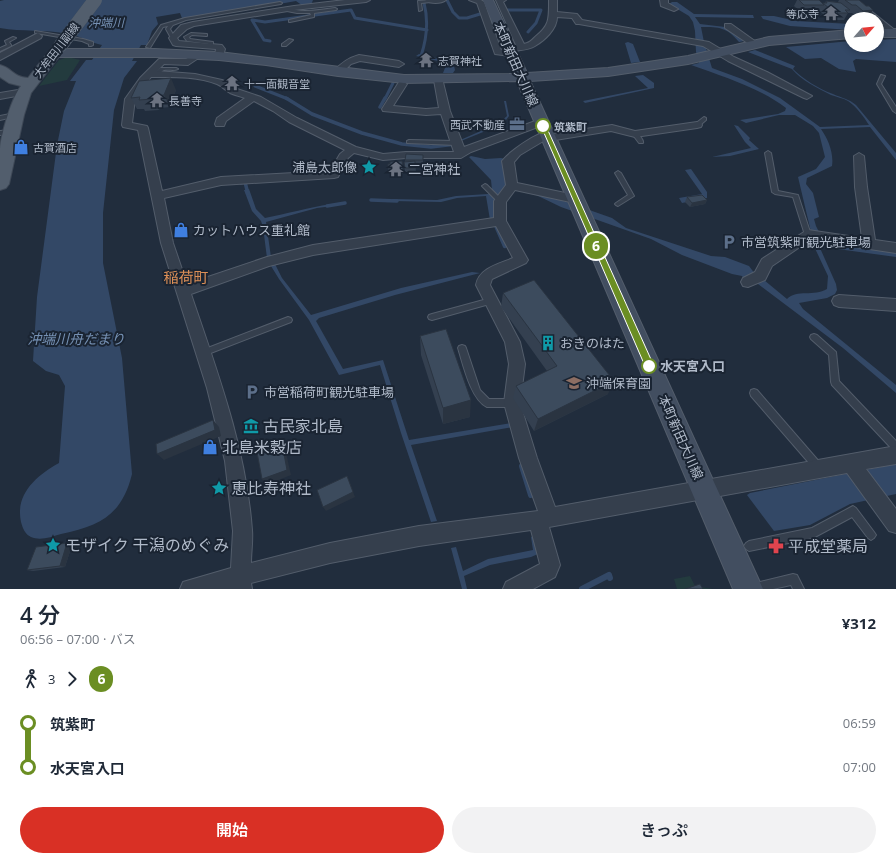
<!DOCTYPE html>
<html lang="ja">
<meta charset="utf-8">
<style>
body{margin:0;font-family:"Open Sans","Noto Sans JP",sans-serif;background:#f2f2f3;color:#1f2937;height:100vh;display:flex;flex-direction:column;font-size:15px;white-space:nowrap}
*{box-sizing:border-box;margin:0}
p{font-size:13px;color:#747a83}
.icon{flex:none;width:22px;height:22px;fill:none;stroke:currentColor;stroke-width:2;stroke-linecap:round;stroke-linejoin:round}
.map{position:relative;height:589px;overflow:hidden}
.side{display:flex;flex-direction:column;background:#fff;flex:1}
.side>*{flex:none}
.badge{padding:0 8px;border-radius:13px;font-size:14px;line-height:26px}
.needle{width:26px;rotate:63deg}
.fabs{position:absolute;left:844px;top:12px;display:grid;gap:8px}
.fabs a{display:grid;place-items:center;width:40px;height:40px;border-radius:50%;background:#fff;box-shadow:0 2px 6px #0003;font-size:20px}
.map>.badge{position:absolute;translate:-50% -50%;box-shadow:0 0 0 2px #fff}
.legs{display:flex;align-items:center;gap:6px;height:44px;padding:0 20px;font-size:13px}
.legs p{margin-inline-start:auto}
.overview{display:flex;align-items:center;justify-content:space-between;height:68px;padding:0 20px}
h1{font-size:22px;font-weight:600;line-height:30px}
.cta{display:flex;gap:8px;margin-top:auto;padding:8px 20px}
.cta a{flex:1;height:46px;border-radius:24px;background:#d93025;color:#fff;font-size:16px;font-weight:600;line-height:46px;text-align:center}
.cta a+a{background:#f2f2f3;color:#1f2937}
ul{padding:0 20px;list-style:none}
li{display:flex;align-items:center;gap:14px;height:44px;font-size:15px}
li i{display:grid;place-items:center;width:6px;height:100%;margin:0 5px;background:currentColor}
li i::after{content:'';width:10px;height:10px;margin:-5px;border:3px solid;border-radius:50%;background:#fff}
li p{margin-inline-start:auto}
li:first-child i{background:linear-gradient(#0000 50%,currentColor 0)}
li:last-child i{background:linear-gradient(currentColor 50%,#0000 0)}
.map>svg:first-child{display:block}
.green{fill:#233b3e}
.water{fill:#334866}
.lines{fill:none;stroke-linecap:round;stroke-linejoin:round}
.stream-far3{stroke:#334866;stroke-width:3}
.stream-far2{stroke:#334866;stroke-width:3.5}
.stream-far1{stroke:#334866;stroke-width:4.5}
.stream{stroke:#334866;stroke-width:6}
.lane-casing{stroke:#535d6b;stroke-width:2}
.street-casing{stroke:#535d6b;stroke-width:2}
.secondary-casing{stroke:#535d6b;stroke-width:2}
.primary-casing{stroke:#3e4856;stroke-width:2}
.lane{fill:#353f4d;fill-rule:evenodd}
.street{fill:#353f4d;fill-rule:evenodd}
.secondary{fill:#424e60;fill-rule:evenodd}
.primary{fill:#525e6d;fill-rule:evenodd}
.primary-bridge-casing{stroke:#3e4856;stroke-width:14;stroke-linecap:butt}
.primary-bridge{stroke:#525e6d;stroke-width:14}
.wall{fill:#344050}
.shaded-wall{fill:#2a3441}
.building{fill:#3c4b5d;stroke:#2a3441}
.line-1{fill:#6b8e23;stroke:#fff}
.stop-1-dot{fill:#fff;stroke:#6b8e23;stroke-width:2}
.labels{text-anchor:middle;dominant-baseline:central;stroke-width:4;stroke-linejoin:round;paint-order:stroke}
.far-poi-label{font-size:11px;fill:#b0bac9;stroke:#1a2432;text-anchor:start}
.far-street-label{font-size:11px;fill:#b0bac9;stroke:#1a2432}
.far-stop-label{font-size:11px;font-weight:bold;fill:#b0bac9;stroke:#1a2432;text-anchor:start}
.far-water-label{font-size:12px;font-style:italic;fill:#7590b3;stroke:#1a2432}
.street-label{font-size:13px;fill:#b0bac9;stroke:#1a2432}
.poi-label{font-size:13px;fill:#b0bac9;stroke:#1a2432;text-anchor:start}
.stop-label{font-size:13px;font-weight:bold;fill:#b0bac9;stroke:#1a2432;text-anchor:start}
.water-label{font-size:14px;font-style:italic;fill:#7590b3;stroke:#1a2432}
.quarter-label{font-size:15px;fill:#dc8f57;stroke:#1a2432}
.near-poi-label{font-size:16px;fill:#b0bac9;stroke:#1a2432;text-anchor:start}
</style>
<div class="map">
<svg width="896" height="589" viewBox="0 0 896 589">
<rect width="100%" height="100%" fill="#212d3d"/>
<!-- green -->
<path class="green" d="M68 57 80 60 67 80 39 86 59 60Z
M690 576 695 586 713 589H677L674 579Z"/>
<!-- water -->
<path class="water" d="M4 0H313L311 5 303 6 296 1 183 21 180 13 156 17 158 24 152 31 147 45H141L132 61H137L124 78 114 110 103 213V263L122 358 132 474C122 515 100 526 61 534 51 537 40 541 31 537 25 534 23 529 21 522 15 494 36 476 59 463L65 386 59 375 46 371 33 361 37 297 57 145 64 111 76 81H70L86 60H92L102 45C91 43 81 36 68 34 45 29 22 32 0 28V1Z
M672 2H677L694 14 753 15 754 18 695 17 700 24 725 27 744 41 739 42C726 27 720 27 701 27L704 42 712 68 742 79 780 98 820 127 869 125C864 117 856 106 848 101 843 98 836 97 831 95 817 88 801 80 792 69L748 52 755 50 795 66 793 69C803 79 819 89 833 94 842 98 849 99 856 105L896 153V160L870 127 821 129C828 139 834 153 832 166L807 178 806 184 813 193 819 217 814 219 816 226 820 234 811 232 798 177 816 169 825 157 819 133 813 126 795 115H779L746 123 740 120 778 114 785 111 786 108C758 87 724 77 691 65L699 63 696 52 695 31 693 22 689 16 669 4Z
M761 16H774L796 21 851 24V30L790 26 763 19Z
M896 39V62L856 59 853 61 856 72 839 69 821 58 805 59 786 47 851 41V45H877V40Z
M628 42 633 44 640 62 631 63 625 43Z
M419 54 453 62 455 70 453 73H443L447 63 416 56Z
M643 75 654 83V88L585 103 583 101 648 88 635 76Z
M504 101H506L509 116 503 124 461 141H458L499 123 507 116Z
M734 125 738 126 750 138 749 140 759 149 730 156 712 157 751 148 745 142Z
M471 156 485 159 501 158 505 159 508 183 496 217 490 220 486 196 457 198 441 202 392 201V199L437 200 456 196 488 194 492 190 491 180 469 157Z
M691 169 707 192V198L682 203 679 198 702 194 685 170Z
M249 189 256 209 265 218C287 214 309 207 332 204L333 206 317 208 266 222 271 257 267 258 263 227 261 221 252 211 244 190Z
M534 194 561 200 612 218 626 228 711 256 725 257 749 266 755 274 744 279 742 276 732 274 682 255 651 239 561 207Z
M811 240 896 252V257L823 247 820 248 836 284 837 290 835 294 827 298 799 303 803 309 896 385V393L843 348 758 284 757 282 764 280 787 299C797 289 814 297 827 289L828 276Z
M275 264 282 278 311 315 401 288 472 272 480 273 395 295 319 318 316 321 343 369 383 360 409 440 511 423 513 427 411 445 437 521 431 522 401 433 380 365 339 375 309 320 279 279 271 266Z
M896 464V494L850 504 810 525 774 531 747 495 750 493Z
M534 536 538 554 531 557 490 565 464 576 467 589H462L451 548 456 547 463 571 488 559 533 550 531 537Z"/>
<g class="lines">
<!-- stream-far3 -->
<path class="stream-far3" d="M447 0 453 12 459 18H467L480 14
M504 10H541L536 23 528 32
M270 41 264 40 252 20 265 22 351 10 355 18 427 30
M421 56C427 38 429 22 424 3L426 0H429
M255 86 288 99
M385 99 393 83"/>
<!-- stream-far2 -->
<path class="stream-far2" d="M286 98 312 114 362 133 402 144 431 147 456 144
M380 107 385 98
M241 183 245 182 248 194
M371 200 397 201
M327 206 345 203
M494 221 495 224"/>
<!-- stream-far1 -->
<path class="stream-far1" d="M495 223 505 246"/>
<!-- stream -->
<path class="stream" d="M522 466 531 495
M582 589 609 575 610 578"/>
<!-- lane casing -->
<g class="lane-casing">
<path id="lane" d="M431 0V2L421 3 422 10 419 11 418 1Z
M280 2 282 3 281 4 186 20 173 25 170 29 175 38 173 39 171 38 166 29 168 26 163 27 150 48 146 47 161 25 185 18Z
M335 8 337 9 336 10 314 13V17L290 22H289V20L311 15 310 13H297L282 10C288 8 298 11 305 11 315 11 325 9 335 8Z
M35 31 83 39 93 42V45L91 46H89V44L82 41 36 33H35Z
M191 33 207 34V36H206L192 35 189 37 190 39 213 42V46L211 47 209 46V44L187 41 184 37Z
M13 37 16 38 9 42 11 45V46L0 51V48L7 45 5 41Z
M289 39 293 40 286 46H282V44Z
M160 68H176L178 69C174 71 169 69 164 70 160 72 159 75 154 75V73Z
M881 75 885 76 881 84 896 107V113L893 111 877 84Z
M15 113 18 115 17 116 0 120V116Z
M704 117 706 118V120L699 126H695V124Z
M12 130 15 132 14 133 0 135V131Z
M635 132C638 133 644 140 643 143H639L633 135 632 134Z
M409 140 456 141 459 143 456 145 407 143V141Z
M768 151 771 153 778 191 798 195 811 235 810 237H808L805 235 793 197 775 194 772 192 765 153Z
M618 171 621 173 634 196 618 206 616 205 615 204 616 203 628 195 615 173Z
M485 184 487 185 503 201 502 202H498L482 186Z
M491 298 493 299 495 301 493 303 432 320 429 319 428 317 429 315 432 314Z
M288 317 291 318 292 320 291 322 203 356 200 355 199 353 200 351Z
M814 334 817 335 836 352 839 381 896 441V451L893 450 832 385 831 382 829 355 811 339 810 337 811 335Z
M462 345 465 346 466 348 480 390 489 399H512L515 400 516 403 515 406 512 407H487C471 400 463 364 458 348L459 346Z
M754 389 757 390 822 465 823 468 822 471 819 472 816 471 751 396 750 393 751 390Z
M853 506 856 508 874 532 876 535 874 538 871 540 868 538 852 517 813 538 749 551 746 549 744 546 746 543 749 541 812 528Z
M793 574 797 575 804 589H793L791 585 773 589H747L748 585 752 584Z"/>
</g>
<!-- street casing -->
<g class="street-casing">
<path id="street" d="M345 0H370L366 2 294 10 194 26 187 29 177 38 179 41 222 45 225 49 223 56 219 59 215 56 216 49 176 46 173 45 169 38 181 25 193 22 294 6Z
M425 0H446C441 4 430 4 425 0Z
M469 0H481L484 2 501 50H505L506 47 516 45 496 0H506L503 2 524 44C529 43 531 41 535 37 550 25 549 19 549 0H557V12L577 14 582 20 709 42 734 57 767 72 812 96 807 99 804 98 728 61 703 46 579 24H576L572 18 557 17C557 29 545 40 535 46 529 50 520 50 513 51L515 53 511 56 495 54 477 3Z
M660 0H668V3L678 9 674 11 661 6Z
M848 0H857L896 31V35H890L877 24V19H871Z
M725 24H731L759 44 758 46H752L725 28Z
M38 33 42 36 41 38 0 60V53Z
M199 52 203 55 188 65 164 64 157 71 195 74 222 80 231 84 237 89 261 97 297 118 356 147 383 154 406 152H454L441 114 426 115 383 111 382 109 399 82 402 81 407 84 393 106 426 109 439 108 434 80 439 77 442 78 450 111 464 147 538 120 542 119 547 122 546 124 471 152 461 158H406L383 160 354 153 348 158 338 177 334 178 221 185 164 198 173 243 187 284 267 257 313 245 494 218V201L506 185 502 161C509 152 540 129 551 132L552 134 612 125 635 131 697 122 701 123 702 125 701 127 697 128 635 137 611 131 549 141 545 140 520 155 514 162 517 183 575 195 579 196 581 199 579 202 575 203 515 190 506 202V221L528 260 526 263 492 279 490 285 520 342 525 364 520 403 537 458 555 507 896 446V464L866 469 896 509V533L889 531 847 473 549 527 560 565 555 577 533 589H503L506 582 540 564 531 530 419 546 330 563 251 583 252 589H180L183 582 231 568 233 531 225 461 207 388 161 243 138 130 123 127 122 125 125 99 140 78 159 59H186ZM151 77C172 77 197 76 217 84 222 86 225 90 230 93 234 95 240 96 245 98L217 118 215 124 216 126H224L226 121 254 101 273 111 289 122 345 150 340 154 330 171 221 177 162 191 148 128 147 126 132 123 135 99ZM496 226 513 258C499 264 479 268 476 285L505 342 509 364 504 403 519 458 538 511 419 526 330 543 251 563C251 552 253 541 252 530 246 448 217 371 191 294L269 266 313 255Z
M359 55 399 61 404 64 399 67 360 61 351 64 341 74H335L333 72C341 63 348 58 359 55Z
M24 89 29 92 27 94 0 99V93Z
M859 153 864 156 867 187 875 240 896 243V253L810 240 772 266 765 280 748 287 743 286 741 282 743 278 755 272 762 259 804 232 808 230 862 238 855 187 854 156Z
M839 295 896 299V311L839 307 834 305 832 301 834 297Z"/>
</g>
<!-- secondary casing -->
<g class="secondary-casing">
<path id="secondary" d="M483 0H493L527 73 608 68 688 56 769 37 851 30V38L769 45 688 64 608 76 530 81 763 589H733L517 81 404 83 338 76 266 65 219 60 155 57H55L51 56 49 53 51 50 55 49H155L219 52 404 75 514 74Z
M877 29H896V37H877Z"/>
</g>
<!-- primary casing -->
<g class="primary-casing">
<path id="primary" d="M61 41 66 42 68 45 31 93 24 115 9 184 6 188 0 190C0 176 0 162 0 149 1 134 12 97 21 86L9 83 0 77V65C12 68 13 77 28 78L56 42Z"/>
</g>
<!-- lane -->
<use href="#lane" class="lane"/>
<!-- street -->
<use href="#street" class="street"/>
<!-- secondary -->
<use href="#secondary" class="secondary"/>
<!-- primary -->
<use href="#primary" class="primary"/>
<!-- primary-bridge casing -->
<g class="primary-bridge-casing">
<path id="primary-bridge" d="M61 45 95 0"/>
</g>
<!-- primary-bridge -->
<use href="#primary-bridge" class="primary-bridge"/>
</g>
<!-- wall -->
<path class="wall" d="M797 0H819L822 3H825L826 1 838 2 839 0H859L869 17 858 18 852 13H848L844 20H833L831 18H827L820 11V12H801L794 6Z
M176 90 170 107 160 108 159 110 145 111 144 109H137L131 98Z
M423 155V164H415L416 172H405L404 162H405V160Z
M402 161 403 174H391V172H389L388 168 390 164Z
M687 197 707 200 705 204 690 207 685 202Z
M503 293 608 394 534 431 513 398 516 386 547 371 501 307Z
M420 336 470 417 443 424 421 355Z
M72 545 65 567 33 571 27 570Z"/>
<!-- shaded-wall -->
<path class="shaded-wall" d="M873 10 869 17 858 18 863 11Z
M171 78 176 90 170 107 164 95Z
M154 96 160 108 159 110 153 99Z
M707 200 705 204 690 207 692 203Z
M614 381 608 394 534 431 538 419Z
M471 400 470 417 443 424V408Z
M213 420 219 427 221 436 164 460 157 454Z
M281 438 284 444 291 475 266 485 262 479Z
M347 476 355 497 326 511 323 507Z
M67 543 72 545 65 567 60 566Z"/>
<!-- building -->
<path class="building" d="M799 0H819L824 5H804Z
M845 0H859L866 6H869L873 10 863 11 856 5H852Z
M826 1 841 3 850 10H845L848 13H838L835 10H831L823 3H827Z
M171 78 164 95 154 96 153 99 139 100 140 97 131 98 139 81Z
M406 154 423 155V160H405Z
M402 161 403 170H391V168H388V164H390V162Z
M415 161V168H405L404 162Z
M702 195 707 200 692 203 687 197Z
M534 280 614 381 538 419 516 386 557 366 503 293Z
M446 329 471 400 443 408 420 336Z
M213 420 215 430 157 454 156 444Z
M281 438 287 470 262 479 256 447Z
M347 476 353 492 323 507 317 490Z
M67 543 60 566 27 570 36 547Z
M700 584 703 589H685Z"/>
<!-- line-1 -->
<path class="line-1" d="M543 124 546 126 654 366 652 368H646L645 366 541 126Z"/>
<!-- icons -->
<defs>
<g id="temple-bare" transform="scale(1.2)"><path d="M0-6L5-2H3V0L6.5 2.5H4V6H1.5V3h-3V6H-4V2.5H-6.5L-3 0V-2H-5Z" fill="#6b7280" stroke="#1a2432" stroke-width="2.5" paint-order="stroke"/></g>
<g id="office-bare" transform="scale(1.2)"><path d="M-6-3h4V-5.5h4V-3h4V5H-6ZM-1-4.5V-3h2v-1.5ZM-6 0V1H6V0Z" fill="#5c6f8a" stroke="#1a2432" stroke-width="2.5" paint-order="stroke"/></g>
<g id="shop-bare" transform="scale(1.2)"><path d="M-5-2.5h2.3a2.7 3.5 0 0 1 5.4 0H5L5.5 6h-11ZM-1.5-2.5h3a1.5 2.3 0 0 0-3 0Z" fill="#3f7fe0" stroke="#1a2432" stroke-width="2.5" paint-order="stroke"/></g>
<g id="sight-bare" transform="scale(1.2)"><path d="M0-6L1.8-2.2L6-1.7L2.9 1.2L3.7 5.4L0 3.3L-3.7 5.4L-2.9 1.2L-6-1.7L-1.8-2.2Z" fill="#0f9aa8" stroke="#1a2432" stroke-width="2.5" paint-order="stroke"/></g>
<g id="parking-bare" transform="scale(1.2)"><path d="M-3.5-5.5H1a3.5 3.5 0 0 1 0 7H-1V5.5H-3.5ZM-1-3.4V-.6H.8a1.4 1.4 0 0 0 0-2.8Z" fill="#5c6f8a" stroke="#1a2432" stroke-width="2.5" paint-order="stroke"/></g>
<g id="building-bare" transform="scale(1.2)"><path d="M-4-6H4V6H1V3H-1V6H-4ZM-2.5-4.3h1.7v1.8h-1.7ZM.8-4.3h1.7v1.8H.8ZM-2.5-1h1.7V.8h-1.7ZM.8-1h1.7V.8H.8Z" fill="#0f9aa8" stroke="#1a2432" stroke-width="2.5" paint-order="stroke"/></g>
<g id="school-bare" transform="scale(1.2)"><path d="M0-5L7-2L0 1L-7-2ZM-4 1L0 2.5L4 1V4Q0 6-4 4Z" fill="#8d6e63" stroke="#1a2432" stroke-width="2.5" paint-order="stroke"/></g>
<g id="museum-bare" transform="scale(1.2)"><path d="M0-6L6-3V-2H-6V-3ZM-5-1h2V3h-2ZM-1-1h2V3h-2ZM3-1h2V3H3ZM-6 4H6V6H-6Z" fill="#0f9aa8" stroke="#1a2432" stroke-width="2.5" paint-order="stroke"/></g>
<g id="pharmacy-bare" transform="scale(1.2)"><path d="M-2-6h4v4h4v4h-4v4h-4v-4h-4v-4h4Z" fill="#e0444e" stroke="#1a2432" stroke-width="2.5" paint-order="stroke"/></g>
</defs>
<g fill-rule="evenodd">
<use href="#temple-bare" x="831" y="13"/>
<use href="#temple-bare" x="426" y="60"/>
<use href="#temple-bare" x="232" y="83"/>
<use href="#temple-bare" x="157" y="100"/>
<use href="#office-bare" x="517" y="124"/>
<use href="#shop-bare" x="21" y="147"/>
<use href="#sight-bare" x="369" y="167"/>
<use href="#temple-bare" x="396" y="169"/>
<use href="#shop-bare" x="181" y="230"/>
<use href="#parking-bare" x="729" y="242"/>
<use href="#building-bare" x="548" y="343"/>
<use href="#school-bare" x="574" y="383"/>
<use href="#parking-bare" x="252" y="392"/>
<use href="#museum-bare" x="251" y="426"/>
<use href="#shop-bare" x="210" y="447"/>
<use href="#sight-bare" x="219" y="488"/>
<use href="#sight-bare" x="53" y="545"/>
<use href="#pharmacy-bare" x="776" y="546"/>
</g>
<!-- markers -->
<g class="stop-1-dot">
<circle cx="543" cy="126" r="7"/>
<circle cx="649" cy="366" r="7"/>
</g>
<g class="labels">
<!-- far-poi labels -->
<g class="far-poi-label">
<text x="819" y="13" text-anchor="end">等応寺</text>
<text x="438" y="60">志賀神社</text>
<text x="244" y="83">十一面観音堂</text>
<text x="169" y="100">長善寺</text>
<text x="505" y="124" text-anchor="end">西武不動産</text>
<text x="33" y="147">古賀酒店</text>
</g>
<!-- far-street labels -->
<g class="far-street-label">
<text transform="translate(56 50) rotate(-52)">大牟田川副線</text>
</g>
<!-- far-stop labels -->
<g class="far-stop-label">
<text x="554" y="126">筑紫町</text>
</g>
<!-- far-water labels -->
<g class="far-water-label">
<text x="106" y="22">沖端川</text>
</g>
<!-- street labels -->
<g class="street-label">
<text transform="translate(516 64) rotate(66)">本町新田大川線</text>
<text transform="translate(681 437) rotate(66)">本町新田大川線</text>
</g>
<!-- poi labels -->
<g class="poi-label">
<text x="357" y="167" text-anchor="end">浦島太郎像</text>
<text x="408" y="169">二宮神社</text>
<text x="193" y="230">カットハウス重礼館</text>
<text x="741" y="242">市営筑紫町観光駐車場</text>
<text x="560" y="343">おきのはた</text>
<text x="586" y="383">沖端保育園</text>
<text x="264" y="392">市営稲荷町観光駐車場</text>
</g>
<!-- stop labels -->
<g class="stop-label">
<text x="660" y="366">水天宮入口</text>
</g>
<!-- water labels -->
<g class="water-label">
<text x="76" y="338">沖端川舟だまり</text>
</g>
<!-- quarter labels -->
<g class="quarter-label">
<text x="186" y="277">稲荷町</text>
</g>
<!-- near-poi labels -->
<g class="near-poi-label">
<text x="263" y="426">古民家北島</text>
<text x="222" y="447">北島米穀店</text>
<text x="231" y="488">恵比寿神社</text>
<text x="65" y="545">モザイク 干潟のめぐみ</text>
<text x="788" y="546">平成堂薬局</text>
</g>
</g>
</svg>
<div class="fabs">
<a><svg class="needle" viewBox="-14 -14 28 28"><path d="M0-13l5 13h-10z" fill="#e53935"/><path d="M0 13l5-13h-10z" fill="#747a83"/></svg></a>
</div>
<b class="badge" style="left:596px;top:246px;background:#6b8e23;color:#fff">6</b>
</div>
<section class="side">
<div class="overview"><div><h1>4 分</h1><p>06:56 – 07:00 · バス</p></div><b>¥312</b></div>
<div class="legs"><svg class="icon" aria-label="walk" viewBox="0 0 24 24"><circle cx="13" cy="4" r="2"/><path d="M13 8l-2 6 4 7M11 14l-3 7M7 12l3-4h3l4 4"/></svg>3<svg class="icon" aria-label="forward" viewBox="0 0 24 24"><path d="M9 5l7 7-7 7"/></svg><b class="badge" style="background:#6b8e23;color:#fff">6</b></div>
<ul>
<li><i style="color:#6b8e23"></i><b>筑紫町</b><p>06:59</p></li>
<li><i style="color:#6b8e23"></i><b>水天宮入口</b><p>07:00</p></li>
</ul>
<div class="cta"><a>開始</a><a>きっぷ</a></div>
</section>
